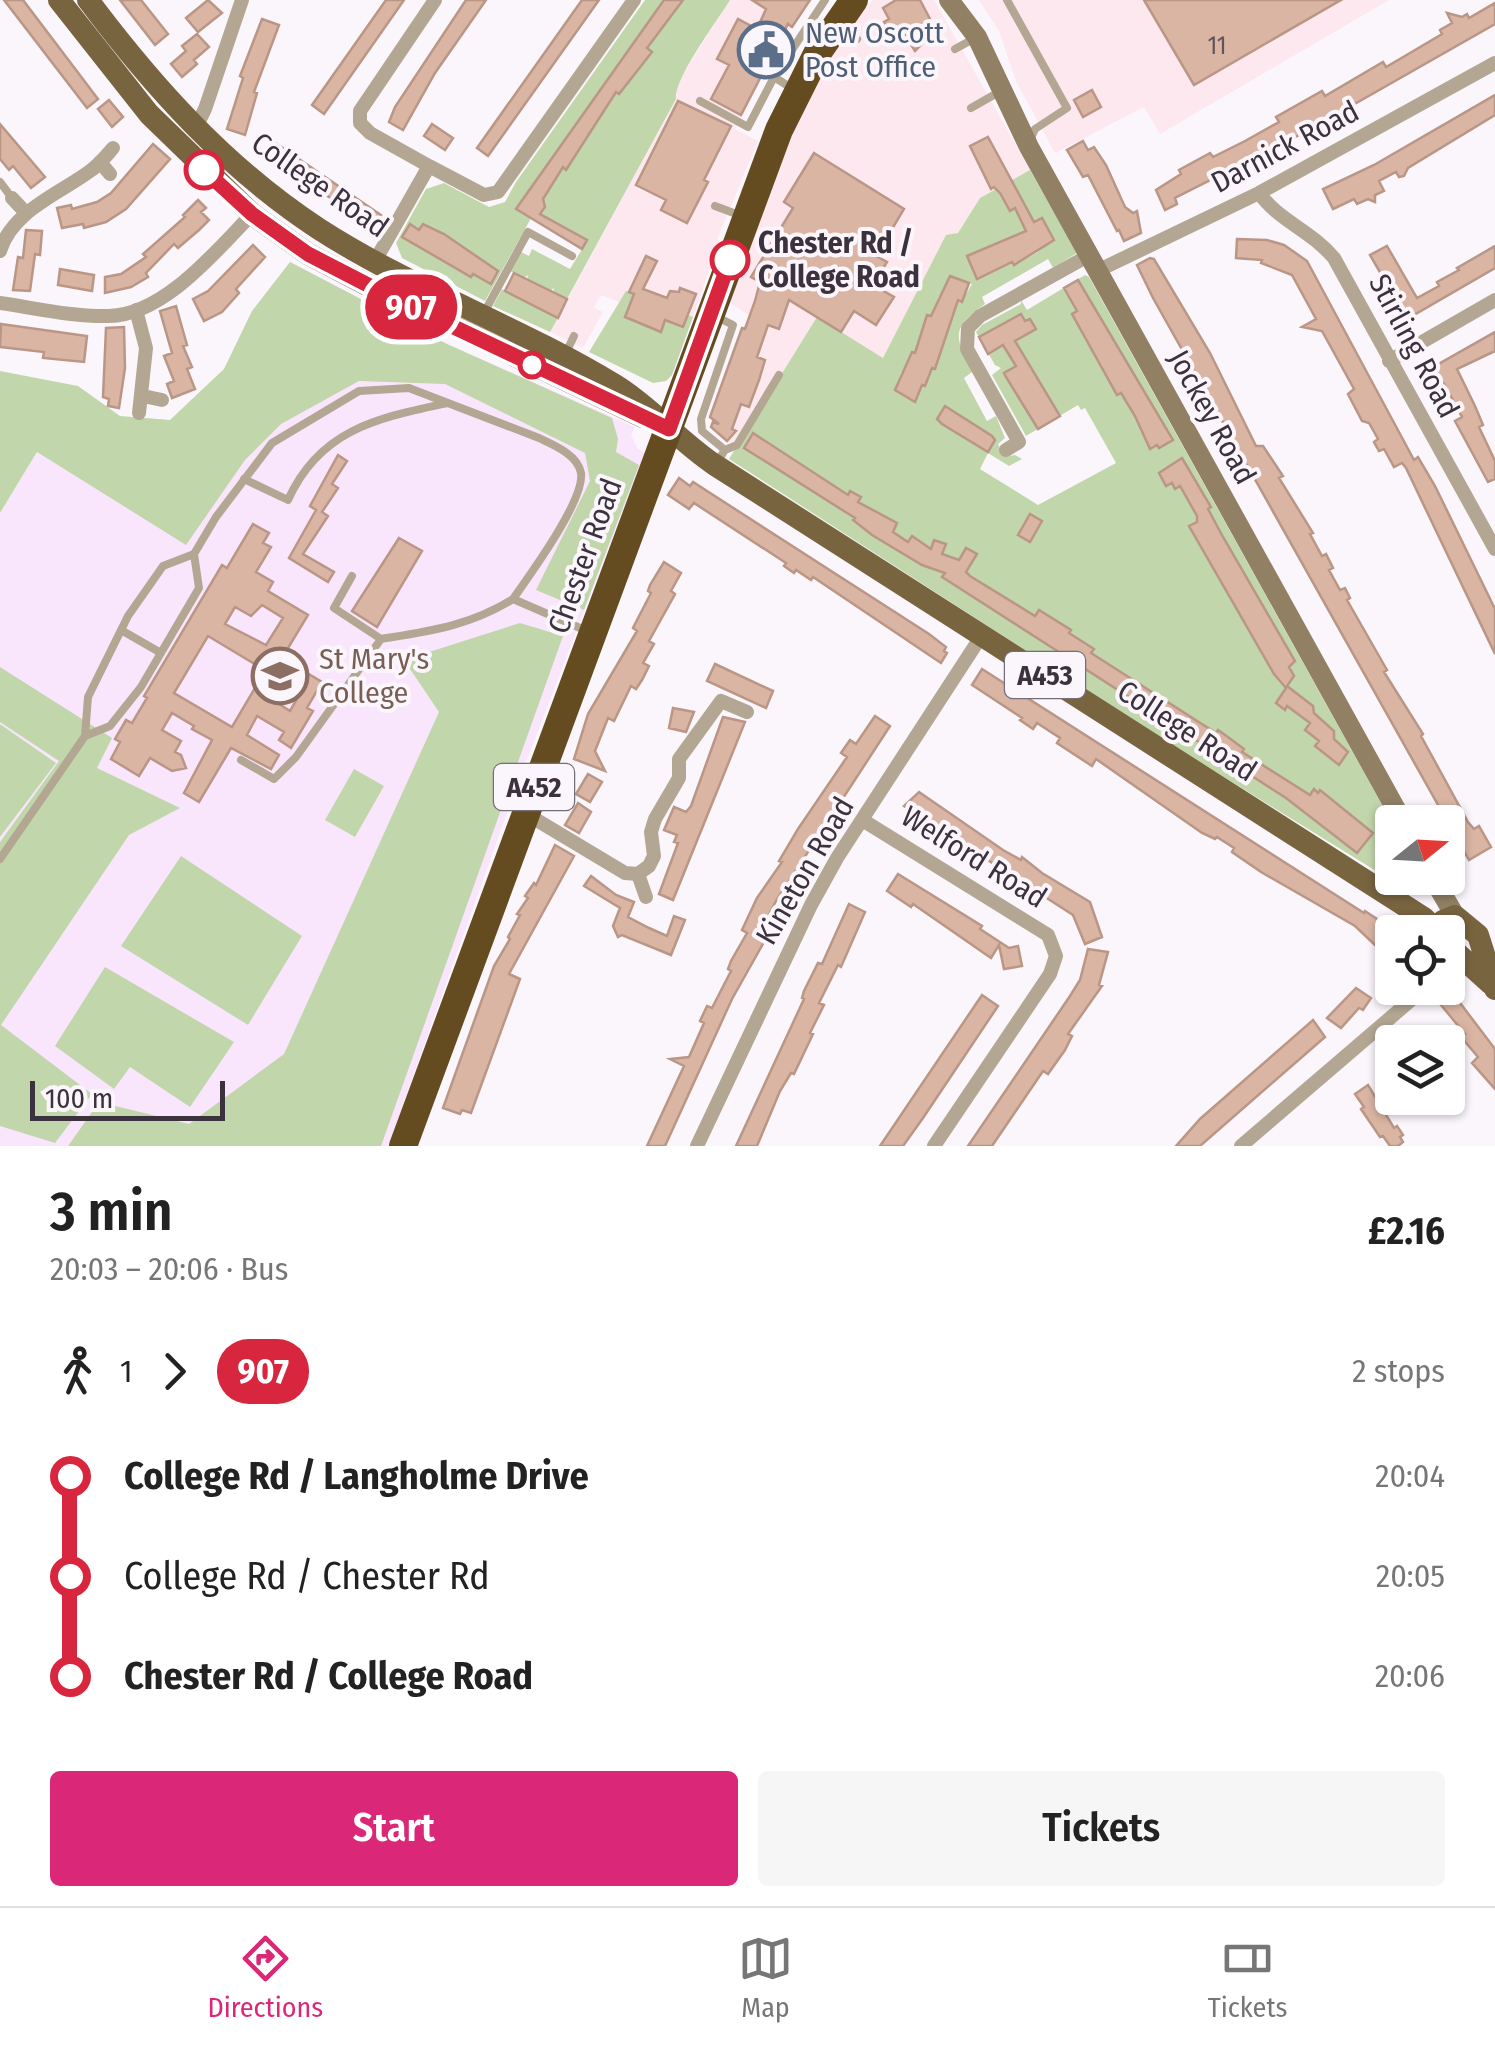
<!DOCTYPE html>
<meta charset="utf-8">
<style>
body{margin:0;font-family:"Fira Sans Condensed",sans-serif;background:#f6f6f6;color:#222;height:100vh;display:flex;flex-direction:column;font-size:38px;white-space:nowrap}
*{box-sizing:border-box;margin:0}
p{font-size:32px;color:#767676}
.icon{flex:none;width:55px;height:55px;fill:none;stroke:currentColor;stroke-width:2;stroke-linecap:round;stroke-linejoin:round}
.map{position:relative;height:1146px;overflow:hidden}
.details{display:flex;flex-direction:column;background:#fff;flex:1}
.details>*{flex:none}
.badge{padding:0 20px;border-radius:32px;font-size:35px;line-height:65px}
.needle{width:65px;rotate:72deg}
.controls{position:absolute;left:1375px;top:805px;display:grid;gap:20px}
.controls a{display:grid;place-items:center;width:90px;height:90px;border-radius:10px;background:#fff;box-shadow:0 2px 8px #0004;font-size:50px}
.scale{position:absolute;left:30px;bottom:25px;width:195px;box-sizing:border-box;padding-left:10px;border:5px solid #3c323e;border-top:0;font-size:28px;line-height:35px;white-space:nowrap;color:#3c323e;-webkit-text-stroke:8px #fbf6fc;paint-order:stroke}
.map>.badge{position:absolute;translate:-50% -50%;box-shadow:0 0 0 5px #fff}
.legs{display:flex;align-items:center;gap:15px;height:110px;padding:0 50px;font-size:32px}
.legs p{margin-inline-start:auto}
.summary{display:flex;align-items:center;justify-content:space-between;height:170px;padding:0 50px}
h1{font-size:55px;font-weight:600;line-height:75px}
.button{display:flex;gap:20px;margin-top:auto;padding:20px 50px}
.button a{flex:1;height:115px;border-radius:10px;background:#db2777;color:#fff;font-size:40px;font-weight:600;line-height:115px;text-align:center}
.button a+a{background:#f6f6f6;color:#222}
ul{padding:0 50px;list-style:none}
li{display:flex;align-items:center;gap:35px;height:100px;font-size:38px}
li i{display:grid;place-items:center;width:15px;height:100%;margin:0 12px;background:currentColor}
li i::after{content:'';width:25px;height:25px;margin:-12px;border:8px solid;border-radius:50%;background:#fff}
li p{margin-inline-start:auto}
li:first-child i{background:linear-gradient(#0000 50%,currentColor 0)}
li:last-child i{background:linear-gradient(currentColor 50%,#0000 0)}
.menu{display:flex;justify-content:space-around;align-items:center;height:140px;border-top:2px solid #e0e0e0;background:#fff;font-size:28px;color:#767676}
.menu a{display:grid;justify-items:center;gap:5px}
.menu .selected{color:#db2777}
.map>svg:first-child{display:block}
.commercial{fill:#fce8ee}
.built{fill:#f9e6fd}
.green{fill:#c2d6ab;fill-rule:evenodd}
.building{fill:#dab5a4;stroke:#ba9686;stroke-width:2.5;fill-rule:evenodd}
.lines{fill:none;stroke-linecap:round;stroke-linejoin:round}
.lane{stroke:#b3a793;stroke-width:8}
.street{stroke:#b3a793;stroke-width:14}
.secondary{stroke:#918063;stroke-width:20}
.primary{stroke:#796440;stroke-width:22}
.highway{stroke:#644c20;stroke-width:28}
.line-1-casing{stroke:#fff;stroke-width:22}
.line-1{stroke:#d7263d;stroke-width:15}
.stop-1-dot{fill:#fff;stroke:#d7263d;stroke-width:5}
.labels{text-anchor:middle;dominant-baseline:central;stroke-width:8;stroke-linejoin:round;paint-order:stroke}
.number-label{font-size:25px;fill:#645358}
.shield{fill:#fbf6fc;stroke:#756d77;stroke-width:2.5}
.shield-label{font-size:28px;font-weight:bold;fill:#3c323e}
.service-label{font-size:30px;fill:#4e5e75;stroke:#fbf6fc;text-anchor:start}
.street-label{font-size:30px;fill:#3c323e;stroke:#fbf6fc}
.stop-label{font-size:30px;font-weight:bold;fill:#3c323e;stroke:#fbf6fc;text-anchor:start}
.education-label{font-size:30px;fill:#785e54;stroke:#fbf6fc;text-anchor:start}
</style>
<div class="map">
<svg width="1495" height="1146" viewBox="0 0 1495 1146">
<rect width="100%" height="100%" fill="#fbf6fc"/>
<!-- commercial -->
<path class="commercial" d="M730 0H810L785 37H782L735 129 758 141 717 239 719 241 693 317 688 316 683 327 601 295 594 308 603 312 583 348 550 332 676 99 675 91 683 74Z
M873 0H934L1030 170 980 198 958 233 946 236 883 359 737 447 716 434 710 424 742 328 750 316 727 301 779 156 830 48Z
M979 0H1389L1160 134 1144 107 1055 153 1016 81 999 31Z"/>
<!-- built -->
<path class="built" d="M290 262 447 344 635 427 631 435 638 449 645 453 513 796 388 1146H0V837L55 763 0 724V513L78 386 119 416 170 420 224 369 252 311Z"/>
<!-- green -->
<path class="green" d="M645 0H730C718 20 674 78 676 99L567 299 553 292 554 288 550 291 527 280 528 275 524 278 510 271 521 252 529 256 532 249 570 269 587 241 535 211 485 301 402 258 396 243 426 189 444 183 489 207 505 202 516 182Z
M1030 170 1077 253 1053 268 1048 259 982 297 985 304C951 328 954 336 972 372L964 378 987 421 996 416 1005 438 998 444 1005 457 1015 455 1022 459 1009 466 988 453 980 469 1038 505 1116 463 1085 408 1081 410 1078 405 1026 436 992 375 1001 368 995 365 976 332 982 325 1021 304V300L1027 310 1085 275 1089 277 1392 823V877L1389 879 1169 743 729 459 817 317 883 358 946 235 958 233 980 198ZM1049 230 1053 240 1038 249V252L1015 265 1012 262 976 278 967 256 1026 231ZM950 276 972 284 962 301 958 300 953 313 935 306 939 296 944 297ZM927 315 950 324 935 368H932L915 402 895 390 901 373 915 353ZM943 422C965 423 983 424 994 441L987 452Z
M290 262 447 344 612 418 618 439 616 452 639 465 584 610 536 590 590 481 585 453 445 384 359 381 281 424 245 460 186 545 37 452 0 513V371L78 386 120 416 170 420 224 369 252 311Z
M502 289 558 318 550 332 493 306Z
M626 291 672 309 668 321 683 327 688 315 693 317 672 375 666 381 653 383 589 352Z
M520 623 563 636 381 1146H68L99 1102 189 1124 284 1054 439 712 404 660Z
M0 667 112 738 97 768 180 808 129 835 1 1025 92 1094 55 1143 0 1126V842L59 761 0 722Z
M0 724 56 763 0 837Z
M354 769 384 786 355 837 325 820Z
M181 856 302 936 248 1025 121 946Z
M105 967 234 1042 190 1107 130 1067 114 1089 55 1046Z"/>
<!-- building -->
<path class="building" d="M4 0H23L98 99 87 108Z
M120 0H141L168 34 155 45Z
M208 0 222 13 198 32 186 18Z
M386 0H404L324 114 312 105Z
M466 0H486L435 73 403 130 389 122 395 107Z
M582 0H599L488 156 477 148Z
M664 0H683L647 48 652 52 619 94 616 92 566 170 563 167 543 199 545 207 540 214 587 240 582 249 516 209Z
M752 0H810L792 27 788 24 741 115 711 99 729 65 717 59 738 19 757 29 766 9Z
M896 0H920L931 21 917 28 924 42 915 51 905 35 894 41 884 22 889 19 883 8Z
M1144 0H1341L1194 85Z
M1495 3V24L1309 130 1175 198 1177 204 1165 210 1156 190 1181 174 1179 170 1210 153 1213 157 1245 141 1279 122 1276 117 1322 91 1325 96 1383 62 1386 67 1410 53 1442 34 1440 30 1452 23 1447 13 1462 17 1467 14 1469 18Z
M262 19 279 25 254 92 257 93 245 135 227 129 243 78 240 76Z
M197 34 209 47 194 60 197 64 182 77 171 64 186 51 182 46Z
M1092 90 1101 107 1083 117 1074 100Z
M1495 95V115L1408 168 1404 176 1399 177 1396 172 1379 181 1384 191 1375 195V202L1368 199 1357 204 1354 199 1333 209 1323 189 1374 165Z
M109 100 123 117 112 127 98 109Z
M678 101 731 126 704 180 708 182 687 223 661 210 666 200 636 185Z
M0 124 45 177 31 188 13 166 9 170 0 159Z
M432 124 453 138 445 150 424 136Z
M988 137 1034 222 1042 218 1054 240 1014 265 1012 262 977 279 967 256 1026 231 1015 208 1010 211 1000 193 994 187 991 189 970 146Z
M1083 141 1088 150 1094 147 1106 165 1125 207 1133 213 1137 211 1141 233 1124 241 1119 230 1117 231 1088 175 1083 177 1067 150Z
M274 142 381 215 373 227 266 154Z
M153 144 170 159 126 209 106 222 84 228 83 224 62 228 57 208 71 205 72 209 97 202 111 193Z
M814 153 904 209 876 256 887 262 873 285 894 297 876 325 854 311 841 332 789 300 779 329 768 325 757 357 765 360 759 380 749 407 741 404 732 429 736 431 727 441 711 427 713 422 719 424 710 417 742 328 745 329 755 301 760 282 751 277 793 208 784 202Z
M198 200 206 208 201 212 209 220 199 230 178 248 174 244 146 273 148 277 131 287 105 293V277L121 274 146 257 143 254 185 217 183 215Z
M410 224 419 230 423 224 444 234 498 271 491 284 473 274 471 277 402 237Z
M26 230 42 231 40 255 35 254 30 291 13 290 18 257 23 258Z
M1237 239 1267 240 1284 245 1307 261 1414 460 1418 457 1435 486 1495 609V654L1406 468 1402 463 1394 467 1384 449 1379 451 1374 442 1378 439 1369 423 1362 421 1348 394 1354 389 1322 331 1302 327 1316 319 1292 275 1261 263 1262 260 1236 258Z
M253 245 265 257 236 289 239 293 222 312 204 321 193 299 208 291Z
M1387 246 1417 298 1439 286 1437 282 1459 270 1457 268 1495 246V268L1407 319 1370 255Z
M646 256 657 261 643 289 667 298 670 291 679 292 680 288 696 294 683 327 665 320 661 332 625 317 634 294 629 292Z
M1150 258 1154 259 1210 353 1256 446H1263L1283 476 1279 478 1313 533 1310 534 1322 556 1326 554 1333 568 1329 570 1340 590 1345 588 1350 598 1347 600 1387 670 1384 672 1423 734 1421 736 1468 822 1474 829 1479 826 1491 847 1469 860 1153 298 1137 265Z
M60 269 94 275 92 291 58 285Z
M514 273 567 299 558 318 505 291Z
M950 276 969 283 962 302 958 300 935 369 932 368 925 386 922 385 915 402 895 390 912 352 915 353 927 315 931 316Z
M1078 280 1173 440 1159 448 1157 445 1150 449 1135 416 1121 393 1117 395 1072 314 1077 311 1064 288Z
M176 306 187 345 183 346 192 367 187 369 195 389 172 398 167 384 174 381 164 356 172 353 160 311Z
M1021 314 1025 321 1030 319 1036 329 1015 341 1060 416 1038 429 1006 377 1004 373 1016 366 1003 345 988 354 979 337Z
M1 324 87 336 84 362 43 358 44 352 0 347Z
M124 327 125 368 119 408 108 406 109 399 103 397 106 328Z
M1495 332V351L1457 369 1475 406 1483 425 1479 427 1495 461V479L1488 482 1455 421 1462 417 1443 382 1437 385 1428 370Z
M945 406 992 436 995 440 988 452 942 424 937 419Z
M753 433 848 495 850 491 861 497 858 502 897 523 893 532 908 542 912 536 931 549 934 540 946 544 942 554 959 560 966 548 977 554 966 572 970 576 1035 616 1039 610 1071 630 1069 633 1094 649 1091 653 1216 733 1218 730 1228 737 1244 749 1242 752 1310 795 1314 789 1318 793 1320 790 1373 833 1357 853 1286 798 942 577 945 573 922 565 872 535 853 520 855 518 744 448Z
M338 455 347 461 332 484 338 488 322 512 328 516 303 554 334 572 328 582 289 558 316 510 310 506Z
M1182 458 1211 507 1208 509 1223 537 1295 661 1289 667 1294 676 1287 686 1313 706 1314 713 1334 731V739L1348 752 1339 765 1315 746 1319 741 1305 730 1310 723 1287 706 1285 710 1276 703 1286 688 1274 674 1189 526 1197 522V516L1180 486 1175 489 1172 483 1166 486 1159 473Z
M679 478 690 486 693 482 929 634 946 647 944 651 947 653 941 663 813 577 811 580 796 570 794 573 784 566 786 563 694 503 689 509 668 495Z
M1030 514 1042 521 1030 542 1018 535Z
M253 524 269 533 263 543 271 547 256 572 273 582 268 591 308 615 282 658 322 682 307 708 313 711 291 748 279 740 284 732 257 716 247 735 279 755 271 769 231 748 199 802 184 793 212 740 192 729 194 726 172 713 162 730 181 741 175 752 181 755 186 768 172 771 150 758 139 776 111 759 120 742 115 739 126 720 132 723 147 698 144 696 222 565 227 568ZM262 605 283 618 266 645 225 624 235 607 251 616ZM208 636 301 692 290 711 255 688 232 727 174 693Z
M399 538 422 551 377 627 352 611Z
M664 562 681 573 671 591 675 594 649 641 654 644 643 663 649 666 642 680 636 689 631 686 614 721 608 718 595 751 605 771 574 759 588 714 637 631 633 628 651 593 648 591 650 585Z
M715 664 773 691 766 708 707 681Z
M982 669 1364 913 1365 911 1377 919 1392 936V961L1355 926 1261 872 1232 852 1234 848 1217 837 1215 839 1202 833 1096 759 1092 766 1057 743 1060 738 1037 723 1033 729 1020 720 1022 718 972 685Z
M673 708 694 712 686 732 669 728Z
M875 716 890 726 776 901 757 938 764 942 732 999 665 1146H647L684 1066 670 1059 689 1057 704 1023 700 1021 707 1006 712 1008 731 971 728 969 731 961 747 933 742 930 757 898 782 862 779 861 798 829 847 757 841 753 850 740 856 744Z
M723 717 745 722 673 900 659 894 678 843 674 842 677 835 664 830 674 807 686 812 691 806Z
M588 774 602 782 590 802 576 794Z
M919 792 1003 850 1021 860 1022 857 1042 873 1090 902 1102 937 1085 944 1073 915 904 806Z
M578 803 591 812 579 833 565 825Z
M555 845 574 856 509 974 520 979 471 1113 462 1110 460 1114 443 1108 494 966 510 939 508 937 520 915 517 914 528 898 525 896 534 883 536 885Z
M898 874 982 926 980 929 1009 948 1018 946 1022 966 1004 969 999 945 991 958 913 904 911 907 887 891Z
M591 876 616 895 634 902 628 917 649 928 667 936 674 916 685 920 671 955 622 935 618 937 613 926 620 908 584 886Z
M849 904 865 912 841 967 838 965 819 1003 824 1005 810 1033 813 1034 794 1074 791 1073 780 1091 757 1146H736L804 999 802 998 804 991 818 963 822 964Z
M1088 949 1108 952 1099 985 1102 986 1068 1034 1072 1036 1065 1050 1048 1074 1043 1071 992 1146H968L1070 996 1080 980Z
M1448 987 1495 1049V1089L1472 1063 1478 1057 1461 1037 1465 1034 1441 1005 1445 1002 1438 995Z
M1356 988 1371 998 1363 1010 1359 1008 1341 1028 1327 1018Z
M982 995 998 1006 923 1118 903 1146H880Z
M1313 1020 1325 1037 1200 1146H1176L1200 1119Z
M1368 1085 1394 1128 1397 1126 1403 1135 1400 1137 1403 1142 1398 1146H1390L1383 1136 1380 1137 1361 1109 1364 1107 1355 1094Z"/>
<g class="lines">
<!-- lane -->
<path class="lane" d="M1007 0 1067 108 1035 129 1030 140
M841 25 857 39
M955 49 977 37
M793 89 774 77 825 0
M700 101 748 127 774 77
M971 108 999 92
M0 182 12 198
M715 206 739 215
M485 311 528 232 572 256
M715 316 733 325 701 419 702 431 725 450 717 462
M565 355 574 336
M725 450 737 445 779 375
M244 479 288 500C320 429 378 418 447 403
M352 576 334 608 381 639C430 631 469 626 513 599
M121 630 161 653
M85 736 110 726 141 687 199 588 194 554
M241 760 274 779 296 757 381 639
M0 859 85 736 88 697 128 616 163 566 194 554 216 517 272 443 359 391 409 388 539 438C554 445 578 455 581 473 585 500 529 576 513 599L587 631"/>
<!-- street -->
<path class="street" d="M195 129 205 109 242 0
M100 162 110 174
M429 166 484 195 498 192 634 0
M1259 193C1279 221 1309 229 1334 258L1495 549
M12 198 26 213
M0 251C12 211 59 194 90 171 99 165 106 156 113 148
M375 261 429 166 370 133 360 123V111L435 0
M1097 271 1259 193 1495 63
M0 303C35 308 73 317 109 316 164 315 216 251 252 214
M136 310 146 348 139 413
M1389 361 1495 300
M143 396 162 400
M1006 450 1019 442 967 349 968 328 980 316 1088 256
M524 816 535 819 625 873 638 874 649 866 654 856 651 832 655 819 679 778V759L721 701 747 712
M864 821 1048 935 1056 956 1050 974 934 1146
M638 874 646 897
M697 1146 811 905 837 858 982 635
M1241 1146 1425 988"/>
<!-- secondary -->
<path class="secondary" d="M949 0 977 37 1029 147 1403 822
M1433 878 1455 916"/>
<!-- primary -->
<path class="primary" d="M59 0 149 114 252 214 308 254 369 286 643 417
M88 0C154 88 226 168 319 229 412 289 520 327 615 385 651 407 679 441 715 465L1424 918 1438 932
M1441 932 1443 921 1455 916 1478 935 1495 989
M1448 945 1491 984"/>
<!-- highway -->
<path class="highway" d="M403 1146 779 130 818 52 854 0"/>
</g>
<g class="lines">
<!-- line-1 casing -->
<g class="line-1-casing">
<path id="line-1" d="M204 170 252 214 308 254 399 301 669 429 730 260"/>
</g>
<!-- line-1 -->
<use href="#line-1" class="line-1"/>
</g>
<!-- icons -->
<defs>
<g id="civic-ring" transform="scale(2.875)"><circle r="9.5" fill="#fbf6fc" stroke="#5c6f8a" stroke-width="1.5"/><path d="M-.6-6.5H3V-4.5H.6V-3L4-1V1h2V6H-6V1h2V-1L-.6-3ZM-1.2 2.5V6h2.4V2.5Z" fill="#5c6f8a"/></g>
<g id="university-ring" transform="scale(2.875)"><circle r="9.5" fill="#fbf6fc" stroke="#8d6e63" stroke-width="1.5"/><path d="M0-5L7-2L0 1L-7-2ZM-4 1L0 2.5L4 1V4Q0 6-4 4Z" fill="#8d6e63"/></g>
</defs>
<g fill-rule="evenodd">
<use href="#civic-ring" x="766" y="50"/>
<use href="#university-ring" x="280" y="676"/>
</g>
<!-- markers -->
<g class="stop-1-dot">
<circle cx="204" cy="170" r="18"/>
<circle cx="730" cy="260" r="18"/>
<circle cx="532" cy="365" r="12"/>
</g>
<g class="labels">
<!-- number labels -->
<g class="number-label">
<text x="1217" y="46">11</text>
</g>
<!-- shield labels -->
<g class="shield">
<rect x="1005" y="652" width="80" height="46" rx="8"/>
<rect x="494" y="764" width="80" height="46" rx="8"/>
</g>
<g class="shield-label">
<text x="1045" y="675">A453</text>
<text x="534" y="787">A452</text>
</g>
<!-- service labels -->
<g class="service-label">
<text x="805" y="33">New Oscott<tspan x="805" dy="34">Post Office</tspan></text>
</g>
<!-- street labels -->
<g class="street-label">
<text transform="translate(1285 147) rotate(-28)">Darnick Road</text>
<text transform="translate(320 185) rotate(35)">College Road</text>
<text transform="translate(1414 346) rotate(62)">Stirling Road</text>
<text transform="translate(1212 417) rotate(61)">Jockey Road</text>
<text transform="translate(585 556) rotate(-70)">Chester Road</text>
<text transform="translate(1187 731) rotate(33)">College Road</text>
<text transform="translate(974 857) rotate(32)">Welford Road</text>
<text transform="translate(805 871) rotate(-60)">Kineton Road</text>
</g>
<!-- stop labels -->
<g class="stop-label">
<text x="758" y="243">Chester Rd /<tspan x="758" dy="34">College Road</tspan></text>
</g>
<!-- education labels -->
<g class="education-label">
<text x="319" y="659">St Mary's<tspan x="319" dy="34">College</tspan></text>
</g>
</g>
</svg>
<div class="controls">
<a><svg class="needle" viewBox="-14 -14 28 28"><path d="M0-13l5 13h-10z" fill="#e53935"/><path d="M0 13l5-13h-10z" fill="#767676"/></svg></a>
<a><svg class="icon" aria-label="locate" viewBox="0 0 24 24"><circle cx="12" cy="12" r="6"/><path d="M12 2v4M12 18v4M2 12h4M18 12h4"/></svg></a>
<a><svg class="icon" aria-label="layers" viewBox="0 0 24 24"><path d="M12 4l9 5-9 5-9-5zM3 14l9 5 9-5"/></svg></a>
</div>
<div class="scale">100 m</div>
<b class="badge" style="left:411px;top:307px;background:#d7263d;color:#fff">907</b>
</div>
<section class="details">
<div class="summary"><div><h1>3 min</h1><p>20:03 – 20:06 · Bus</p></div><b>£2.16</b></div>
<div class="legs"><svg class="icon" aria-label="walk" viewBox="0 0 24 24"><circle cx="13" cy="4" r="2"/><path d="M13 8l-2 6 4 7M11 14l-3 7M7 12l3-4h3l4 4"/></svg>1<svg class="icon" aria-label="forward" viewBox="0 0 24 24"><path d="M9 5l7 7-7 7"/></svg><b class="badge" style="background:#d7263d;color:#fff">907</b><p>2 stops</p></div>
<ul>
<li><i style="color:#d7263d"></i><b>College Rd / Langholme Drive</b><p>20:04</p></li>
<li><i style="color:#d7263d"></i><span>College Rd / Chester Rd</span><p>20:05</p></li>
<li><i style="color:#d7263d"></i><b>Chester Rd / College Road</b><p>20:06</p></li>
</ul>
<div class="button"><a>Start</a><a>Tickets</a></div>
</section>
<nav class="menu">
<a class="selected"><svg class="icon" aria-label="directions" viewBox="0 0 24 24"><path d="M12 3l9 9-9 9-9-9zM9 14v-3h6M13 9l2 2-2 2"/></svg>Directions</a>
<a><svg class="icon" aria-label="map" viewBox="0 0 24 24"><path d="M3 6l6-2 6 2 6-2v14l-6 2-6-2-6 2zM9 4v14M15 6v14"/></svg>Map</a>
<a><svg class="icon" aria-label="tickets" viewBox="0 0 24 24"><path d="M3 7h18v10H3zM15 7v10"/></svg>Tickets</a>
</nav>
